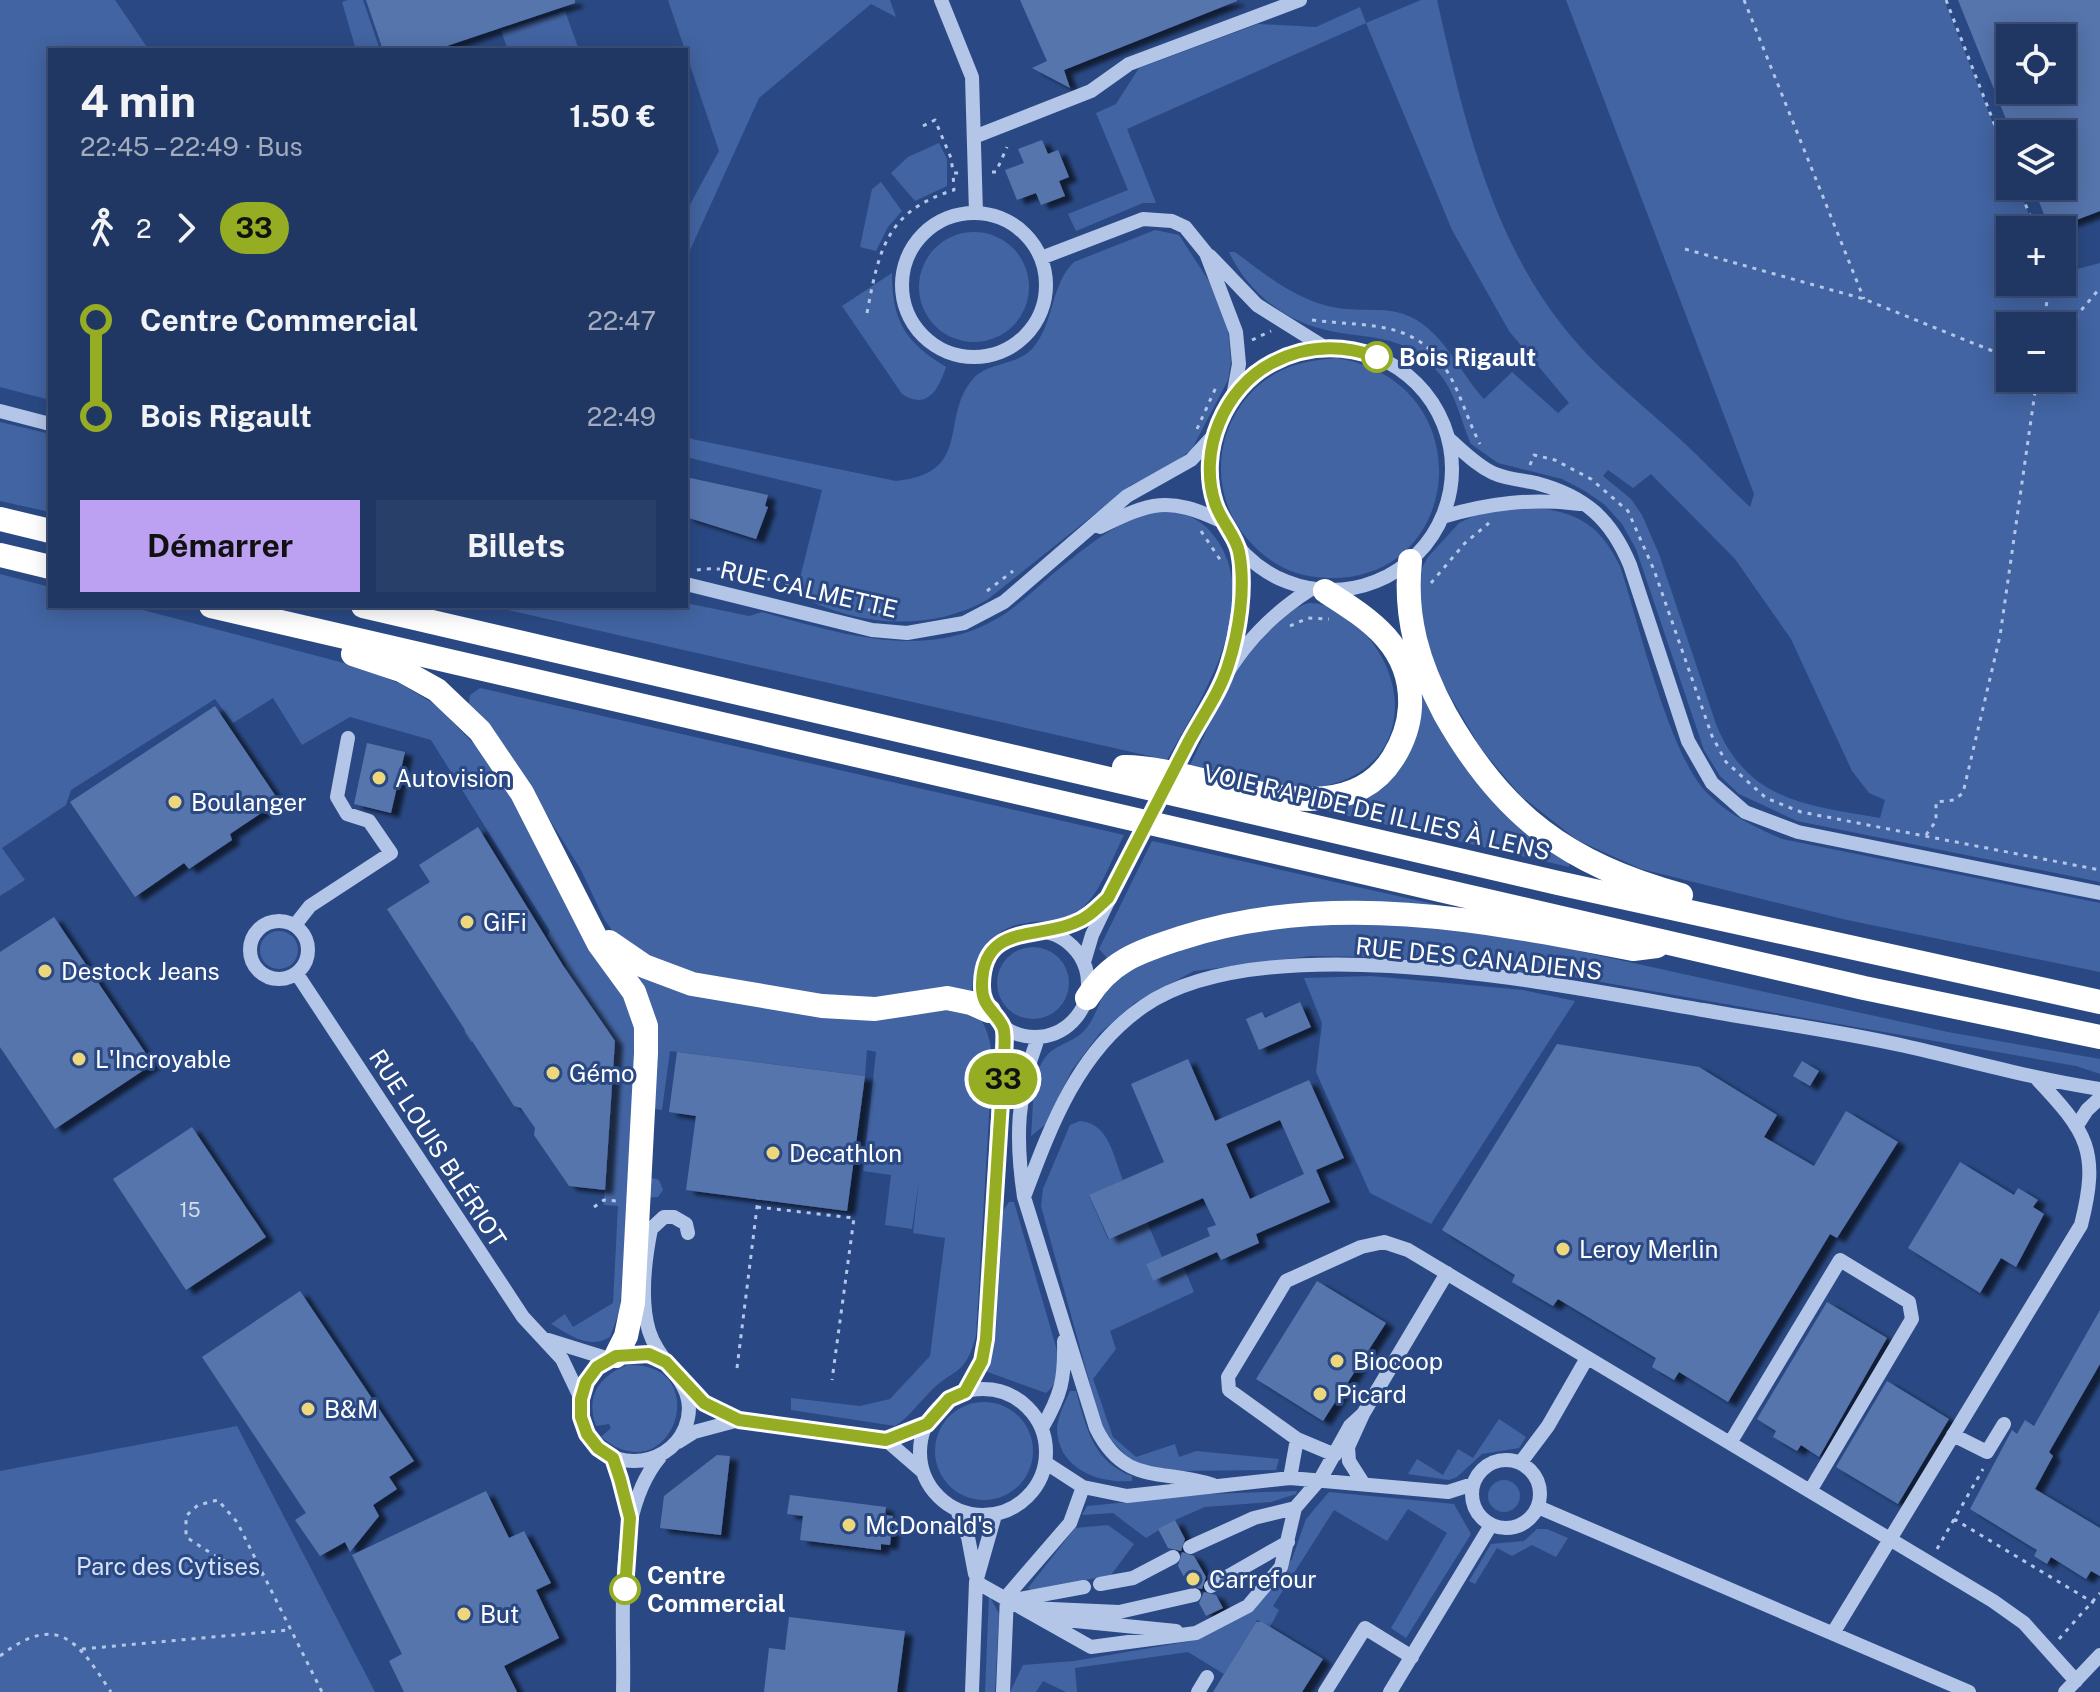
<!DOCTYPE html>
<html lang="fr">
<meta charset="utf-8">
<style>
body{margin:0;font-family:"Public Sans",sans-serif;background:#283f69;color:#f1f3f6;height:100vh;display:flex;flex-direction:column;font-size:30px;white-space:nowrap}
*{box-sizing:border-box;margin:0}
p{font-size:26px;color:#a2acbe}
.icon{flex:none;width:44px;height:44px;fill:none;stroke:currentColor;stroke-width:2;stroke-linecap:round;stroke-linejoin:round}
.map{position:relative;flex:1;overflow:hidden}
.details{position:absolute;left:48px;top:48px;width:640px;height:560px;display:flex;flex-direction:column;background:#203763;border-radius:0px;box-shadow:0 4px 20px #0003,0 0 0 2px #3d5178}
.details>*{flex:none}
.badge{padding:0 16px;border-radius:26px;font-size:28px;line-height:52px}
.buttons{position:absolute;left:1996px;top:24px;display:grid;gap:16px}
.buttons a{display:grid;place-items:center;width:80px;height:80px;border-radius:0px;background:#203763;box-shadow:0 4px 20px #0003,0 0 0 2px #3d5178;font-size:40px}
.map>.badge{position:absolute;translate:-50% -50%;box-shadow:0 0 0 4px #fff}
.legs{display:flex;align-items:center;gap:12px;height:88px;padding:0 32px;font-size:26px}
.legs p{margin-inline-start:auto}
.head{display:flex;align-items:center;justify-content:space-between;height:136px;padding:0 32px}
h1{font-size:44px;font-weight:700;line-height:60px}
.cta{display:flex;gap:16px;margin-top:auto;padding:16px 32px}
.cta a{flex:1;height:92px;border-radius:0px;background:#bca0f2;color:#111;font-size:32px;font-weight:700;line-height:92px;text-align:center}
.cta a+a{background:#283f69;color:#f1f3f6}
ul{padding:0 32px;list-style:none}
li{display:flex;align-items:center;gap:28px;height:96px;font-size:30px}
li i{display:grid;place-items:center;width:12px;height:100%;margin:0 10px;background:currentColor}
li i::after{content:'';width:20px;height:20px;margin:-10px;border:6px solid;border-radius:50%;background:#203763}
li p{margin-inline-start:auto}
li:first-child i{background:linear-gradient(#0000 50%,currentColor 0)}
li:last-child i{background:linear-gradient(currentColor 50%,#0000 0)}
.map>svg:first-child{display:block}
.green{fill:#4264a2;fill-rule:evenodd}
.building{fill:#5675ad;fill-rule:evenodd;filter:url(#shadow)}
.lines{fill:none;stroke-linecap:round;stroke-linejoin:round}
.path{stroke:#b4c6e7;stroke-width:3;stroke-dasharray:4 6;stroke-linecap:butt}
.minor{stroke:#b4c6e7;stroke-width:14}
.highway{stroke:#fff;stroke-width:24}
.minor-bridge{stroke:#b4c6e7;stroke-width:14}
.line-1-casing{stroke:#fff;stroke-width:18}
.line-1{stroke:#94ad23;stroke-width:12}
.stop-1-dot{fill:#fff;stroke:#94ad23;stroke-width:4}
.poi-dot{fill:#edd77c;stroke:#2a4984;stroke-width:3}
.labels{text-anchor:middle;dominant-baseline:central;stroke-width:6;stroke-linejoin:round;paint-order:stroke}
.number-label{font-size:20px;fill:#d5dcea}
.stop-label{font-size:24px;font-weight:bold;fill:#fff;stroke:#2a4984;text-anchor:start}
.street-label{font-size:24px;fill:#fff;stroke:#2a4984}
.poi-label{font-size:24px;fill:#fff;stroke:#2a4984;text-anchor:start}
.park-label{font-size:24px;fill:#d7e2f6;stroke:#2a4984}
</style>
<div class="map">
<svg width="2100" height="1692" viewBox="0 0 2100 1692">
<defs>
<filter id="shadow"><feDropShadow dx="8" dy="4.5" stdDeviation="2" flood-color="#0009"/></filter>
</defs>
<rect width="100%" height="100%" fill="#2a4984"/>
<!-- green -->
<path class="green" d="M0 0H115L149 50H50V400L0 387Z
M348 0H363L380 50H356L342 2Z
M668 0H890L896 17 871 4 759 98 686 259V212L719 151Z
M1421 0H1437C1462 110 1487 224 1555 316 1590 364 1637 400 1680 439 1704 461 1726 485 1750 507L1754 494 1566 0H1944L2010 166V186H2018L2035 230H2010V282H2062V273L2100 263V882L1797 821 1739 794 1720 776 1704 750 1636 549 1622 524 1605 505 1585 491 1562 479 1498 463 1471 444C1461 421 1455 391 1438 372 1398 328 1364 342 1315 327 1278 316 1245 287 1229 252H1235C1266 275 1298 302 1338 308 1361 312 1389 306 1411 317 1444 333 1460 373 1484 399L1512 372 1558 413 1569 403 1509 331 1452 230 1366 23 1127 129 1156 203H1143L1076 231 1068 214 1128 190 1096 113 1116 104 1139 68 1258 24 1316 27 1360 7 1366 23ZM2062 326V378H2010V326ZM1608 470 1633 488 1651 474 1735 559 1791 639 1852 771 1869 793 1885 800 1880 818C1806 805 1747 801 1716 724L1659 554 1642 515 1631 499 1603 476Z
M565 11 579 50H508L501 31Z
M939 143 947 159V186L915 201 891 173 908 157Z
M881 182 902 211 888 227 876 251 860 247 872 189Z
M1155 230 1179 235 1216 292 1227 319 1231 362 1228 380 1192 449 1166 469 1131 485 987 600C927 633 856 626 796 594L822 490 686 457V434L692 439 896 481C974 473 939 418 973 379 987 362 1016 366 1032 349 1055 323 1050 285 1074 262Z
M919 287a55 55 0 1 1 110 0a55 55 0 1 1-110 0Z
M892 273C892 321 905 342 946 367 939 388 928 411 902 394L842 306Z
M1336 358C1484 381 1465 582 1328 578 1292 577 1266 562 1244 535 1201 480 1221 400 1282 370 1299 362 1317 360 1336 358Z
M0 422 50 434V512L0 501Z
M1527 506C1575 512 1598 521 1620 566 1638 620 1670 759 1709 795 1730 816 1755 827 1782 839L2100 903V972L1847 920 1641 869 1577 840 1521 796 1481 749 1443 684 1417 630 1418 575 1428 557 1459 523 1478 514Z
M1165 509C1190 514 1205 521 1219 543 1261 610 1199 702 1167 760L490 606H686V603L749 616 762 612C838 633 925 662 998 618 1020 605 1040 584 1060 568 1092 542 1123 517 1165 509Z
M0 574 50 587V606H128L359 667 401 684 436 705 475 745 504 781 615 978 638 1025 620 1310 610 1337C589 1350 570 1335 551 1324L565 1314 573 1327 613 1303 618 1206 604 1205V1200L615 1041 569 975 471 1042 464 1031 566 966 547 936 550 931 431 740 350 717 302 745 273 698 233 723 215 699 71 790 66 805 2 848 25 880 0 896Z
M1309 603C1329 604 1338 610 1353 622 1417 677 1410 774 1317 787 1276 792 1228 775 1189 767 1216 715 1249 620 1309 603Z
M1416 681 1570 860 1569 867 1327 811 1328 807 1367 794Z
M480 688 1124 835C1112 858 1101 893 1080 910 1064 923 1045 920 1026 923 989 928 972 959 972 994L875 1002 692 977 619 940 604 919 581 870 518 769 468 708 470 695Z
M1152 841 1447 907 1368 903 1121 951 1107 958 1099 949Z
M1332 918 1519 938 1948 1032 2100 1059V1074L2076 1066 1567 976 1376 957 1310 956 1194 971 1136 1002 1100 1033 1072 1070 1045 1125 1031 1136C1034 1112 1030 1071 1049 1053 1060 1043 1074 1042 1085 1030 1098 1015 1101 992 1115 977 1157 933 1274 926 1332 918Z
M260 950a19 19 0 1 1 38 0a19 19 0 1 1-38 0Z
M997 983a36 36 0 1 1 72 0a36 36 0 1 1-72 0Z
M632 970 926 1009 975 1011C988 1028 992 1043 992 1065L976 1336C964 1379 954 1366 928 1394 916 1406 909 1417 895 1426L791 1410V1398L860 1406 890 1399 930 1356 945 1238 913 1233 919 1179 912 1229 885 1225 891 1175 863 1171 876 1052 867 1050 865 1076 670 1051 662 1110 655 1109 649 1177 659 1180 663 1190 658 1197 645 1198Z
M1371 976 1523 990 1575 1001 1431 1224 1370 1193 1316 1072 1322 1023 1304 978Z
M1080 1121C1109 1123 1113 1156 1123 1180L1089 1196 1108 1239 1147 1222 1162 1257 1146 1264 1153 1281 1184 1268 1194 1292 1110 1331 1116 1349 1093 1379 1113 1437 1136 1457 1175 1444 1179 1457 1196 1451 1279 1459 1276 1470 1173 1471 1144 1465 1127 1457 1111 1440 1101 1424 1041 1206 1043 1189 1070 1125Z
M1009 1202H1014L1056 1347C1059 1362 1060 1383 1046 1393L985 1371 996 1332 1003 1211Z
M628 1365C716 1361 673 1496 601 1437L611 1428 609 1424 596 1426C585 1396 600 1375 628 1365Z
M1070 1391H1076C1086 1427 1093 1462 1132 1476V1481C1098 1484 1057 1468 1057 1428 1058 1415 1065 1403 1070 1391Z
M935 1451a49 49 0 1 1 98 0a49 49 0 1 1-98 0Z
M1499 1419 1526 1437 1519 1448 1482 1454 1457 1477 1449 1480 1408 1474 1417 1459 1443 1475 1458 1449 1473 1458Z
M237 1426 375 1692H0V1471Z
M1488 1496a16 16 0 1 1 32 0a16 16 0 1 1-32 0Z
M1297 1491 1296 1494 1271 1502 1205 1507 1175 1520 1146 1538 1113 1513 1082 1515 1087 1506 1210 1494Z
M1329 1492 1454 1504 1471 1534 1406 1638 1391 1628 1447 1533 1408 1509 1387 1541 1334 1510 1273 1606 1279 1610 1270 1627 1257 1620 1224 1674 1188 1652 1075 1668 1077 1692H1066L1043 1681 1036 1692H1010L1023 1665 1074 1661 1191 1641 1248 1613 1292 1559 1306 1519Z
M1108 1525 1134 1544 1111 1575 1032 1591 1028 1588 1075 1528Z
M1537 1529H1547L1568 1538 1556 1557 1532 1545 1512 1556 1497 1548 1475 1584 1469 1581 1491 1544 1524 1541Z
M989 1595 999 1614 995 1692H985Z"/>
<!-- building -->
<path class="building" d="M366 0H575V3L435 50H383Z
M1020 0H1237V1L1064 70 1070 88 1032 68 1047 61Z
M1958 0H2100V211L2050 230 2033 186H2062V134H2012ZM2010 38H2062V90H2010Z
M1042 140 1048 154 1058 150 1069 177 1059 181 1065 196 1041 205 1036 193 1017 200 1005 170 1024 163 1018 149Z
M686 477 768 495 765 506 768 507 756 539 686 517Z
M215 706 279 801 230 834 232 840 189 869 184 863 135 897 70 802Z
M367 743 405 752 391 813 354 804Z
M478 827 564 967 615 1041 605 1190 569 1186 534 1135 535 1128 521 1108 514 1106 387 909 430 882 419 865Z
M54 917 153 1064 55 1129 0 1047V952Z
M1300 1002 1311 1027 1259 1050 1246 1019 1262 1012 1265 1018Z
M1557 1044 1699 1067 1777 1115 1764 1137 1814 1166 1846 1111 1898 1142 1837 1238 1830 1234 1728 1402 1679 1372 1674 1380 1652 1367 1656 1358 1558 1299 1553 1306 1512 1282 1515 1275 1442 1230Z
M677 1052 865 1076 847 1211 686 1190 696 1116 669 1112Z
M1188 1059 1215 1121 1309 1080 1344 1158 1316 1170 1330 1202 1256 1234 1259 1243 1221 1260 1217 1252 1153 1281 1146 1264 1210 1236 1207 1228 1216 1225 1203 1198 1109 1239 1089 1195 1164 1162 1131 1084ZM1280 1120 1304 1174 1250 1199 1226 1144Z
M1802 1061 1819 1071 1810 1086 1793 1076Z
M192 1127 266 1237 186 1290 113 1179Z
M1960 1162 2014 1195 2018 1188 2038 1200 2033 1207 2044 1214 2016 1267 2001 1258 1980 1293 1908 1248Z
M1317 1281 1386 1323 1323 1421 1256 1379Z
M300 1291 414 1461 389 1477 397 1489 373 1505 379 1516 350 1552 345 1542 320 1556 295 1520 306 1513 202 1357Z
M1827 1302 1887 1338 1819 1457 1801 1445 1797 1451 1773 1437 1776 1431 1757 1419Z
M2100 1310V1364L2049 1452 2053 1456 2035 1489 2100 1528V1576L2091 1571 2086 1579 2051 1557 2047 1564 2034 1556 2037 1550 1970 1509 2012 1430 2017 1434 2025 1420 2034 1426Z
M1887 1381 1949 1419 1898 1504 1836 1467Z
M717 1455 730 1456 721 1535 660 1528 664 1496Z
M486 1491 509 1538 524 1531 551 1583 536 1590 559 1638 504 1666 517 1692H404L389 1661 402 1654 352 1555Z
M790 1495 886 1507 885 1515 893 1516 890 1545 881 1544V1550L800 1540 803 1516 787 1514Z
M1175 1520 1185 1539 1181 1551 1168 1548 1158 1529Z
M1182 1552 1194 1556 1206 1577 1202 1589 1189 1586 1178 1566Z
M1204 1592 1216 1595 1223 1608 1206 1616 1199 1603Z
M789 1617 905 1631 897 1692H764L769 1648 785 1650Z
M1256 1622H1262L1323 1659 1302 1692H1213Z"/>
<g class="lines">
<!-- path -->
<path class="path" d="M1744 0 1864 299
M1946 0 2010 164
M923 126 935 120 951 158 953 172
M992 172H996L1007 147
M2018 186 2036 230
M1685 249 1864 299 2010 358
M867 313C879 250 886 211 954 190L953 173H960
M1312 320C1376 328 1423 318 1455 386 1464 405 1470 425 1480 444
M2044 326 2049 282
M2062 333 2100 288
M1252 340 1271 331
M1197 429 1217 385
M1530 465 1534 455 1555 460 1591 479 1628 511 1654 570 1712 736 1726 762 1766 798 1801 812 2100 870
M1201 531 1221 561
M697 570C728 564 785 582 812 597
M1431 583 1465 543 1489 523
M987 591 1013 571
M858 608 894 614
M1290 626 1308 618 1329 619
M1926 835 1936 821V802L1954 800 1963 793 2000 636 2037 378
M594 1207 604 1200 617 1201
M757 1207 854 1218 832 1380
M737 1368 758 1199
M1954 1519 2094 1603
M1937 1549 1983 1469
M264 1575 220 1559 186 1537V1516L198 1505 218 1500 237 1522 322 1692
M2059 1639 2100 1593
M82 1649 289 1630
M0 1656C59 1611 78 1642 111 1692"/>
<!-- minor -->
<path class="minor" d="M941 0 972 77 976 213
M974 137 1091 91 1129 64 1300 0
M902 285a72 72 0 1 1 144 0a72 72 0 1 1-144 0Z
M1210 256 1257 305 1324 347
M1041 258 1143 219 1172 221 1185 227 1206 253 1236 332 1239 364 1233 397
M1210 469a121 121 0 1 1 242 0a121 121 0 1 1-242 0Z
M0 411 50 424
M1449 439C1463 451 1476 465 1493 473 1506 479 1522 480 1536 483 1585 496 1611 519 1630 565L1688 741 1712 783 1745 812 1798 832 2100 893
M1442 517C1489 503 1531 498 1580 504
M1100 527C1151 502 1168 496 1221 521
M686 584 872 630 907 633 964 623 1004 602 1127 496 1191 460 1215 434
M1229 664 1239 607V549
M1190 739C1226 673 1245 631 1311 589
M250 950a29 29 0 1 1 58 0a29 29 0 1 1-58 0Z
M295 925 310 906 391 853 369 821 347 814 337 797 348 738
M982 984a53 53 0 1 1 106 0a53 53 0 1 1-106 0Z
M1047 932 1074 923 1102 903
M1084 962 1092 935 1128 860
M297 974 523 1317 562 1359 581 1399
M1038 1038C1017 1095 1015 1137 1024 1197L1096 1428C1125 1487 1163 1468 1213 1485
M2078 1124 2087 1110 2100 1098
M1024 1197C1051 1125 1078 1051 1144 1006 1265 923 1564 986 1703 1010 1770 1022 1839 1031 1905 1046 1971 1061 2034 1079 2100 1089
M548 1340 609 1359
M666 1362C617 1339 565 1373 585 1428 601 1473 667 1471 685 1428 702 1385 660 1367 649 1331 640 1301 645 1259 651 1229L664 1217H674L686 1224 688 1233
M685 1386 704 1403 739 1420 886 1440 927 1424
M920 1452a63 63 0 1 1 126 0a63 63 0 1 1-126 0Z
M965 1392 982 1361 986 1339 1003 1027
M1042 1428C1061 1395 1065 1380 1064 1341
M1953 1435 1987 1452 2004 1424
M1297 1439 1335 1455
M886 1440 923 1472
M678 1442 694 1432 739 1420
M1730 1443 1840 1260 1909 1302 1912 1319 1810 1491
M613 1458 629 1514
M1472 1494a34 34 0 1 1 68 0a34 34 0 1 1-68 0Z
M1521 1462 1548 1426 1587 1358
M1046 1463 1083 1487 1127 1496 1290 1478 1448 1492 1473 1484
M1290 1478 1297 1439 1229 1390 1228 1377 1286 1281 1361 1247 1384 1242 1408 1250 1993 1601 2024 1623 2076 1681
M1363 1483 1349 1461 1348 1447 1363 1414 1447 1273
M1538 1507 1969 1692
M957 1510 968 1537 975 1574
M1190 1547 1254 1518 1295 1508
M976 1582 1091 1647 1196 1633 1248 1606 1281 1567 1295 1508 1321 1478 1350 1426 1363 1414
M1100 1584 1133 1578 1173 1557
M1211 1586 1288 1542
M1014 1600 1084 1587
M1029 1608 1119 1612 1194 1595
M1045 1618 1176 1631
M1833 1633 2081 1225C2100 1151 2087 1132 2037 1079
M623 1692C625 1620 612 1514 660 1457
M972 1692 976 1582 995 1515
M1003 1692 1007 1596 1070 1523 1083 1487
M1198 1692 1207 1677
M1325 1692 1365 1628 1412 1657
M1390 1692 1491 1525
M2065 1692 2100 1655"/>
<!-- highway -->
<path class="highway" d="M0 519 50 531
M0 555 50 567
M1410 561C1404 617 1418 664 1445 714 1502 815 1568 865 1681 895
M211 606 1864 988 2100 1037
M363 606 1558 883 2100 1002
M353 654 401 670 437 690 480 731 522 793 599 944 634 992 646 1026V1053L633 1303 626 1336 616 1356
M1124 767C1201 766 1339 845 1393 758 1403 742 1409 726 1410 707 1413 646 1369 619 1325 591
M609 942 644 966 692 984 822 1006 875 1009 947 998 971 1003 989 1011
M1087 998C1111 960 1139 952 1181 938 1329 890 1485 920 1633 949L1657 946"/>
<!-- minor-bridge -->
<path class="minor-bridge" d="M1128 860 1190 739"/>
</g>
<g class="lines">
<!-- line-1 casing -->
<g class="line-1-casing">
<path id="line-1" d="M625 1589 630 1518 620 1479 613 1458 598 1448 587 1434 581 1417V1399L586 1382 597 1367 616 1356 649 1354 666 1362 704 1403 739 1420 886 1440 927 1424 949 1399 965 1392 982 1361 986 1339 1003 1070C1003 1059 1007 1037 1003 1027 995 1010 981 1007 982 984 983 924 1037 939 1074 923 1088 918 1097 908 1108 898 1135 845 1162 793 1189 741 1202 717 1220 692 1228 666 1239 632 1246 587 1239 552 1236 536 1220 520 1215 503 1198 451 1224 388 1272 363 1306 345 1341 344 1377 357"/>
</g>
<!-- line-1 -->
<use href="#line-1" class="line-1"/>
</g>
<!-- markers -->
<g class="stop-1-dot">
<circle cx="1377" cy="357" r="14"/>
<circle cx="625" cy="1589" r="14"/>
</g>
<g class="poi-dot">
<circle cx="379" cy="778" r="8"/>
<circle cx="175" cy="802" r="8"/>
<circle cx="467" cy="922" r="8"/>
<circle cx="45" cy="971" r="8"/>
<circle cx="79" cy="1059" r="8"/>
<circle cx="553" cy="1073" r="8"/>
<circle cx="773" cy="1153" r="8"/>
<circle cx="1563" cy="1249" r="8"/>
<circle cx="1337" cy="1361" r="8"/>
<circle cx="1320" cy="1394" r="8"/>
<circle cx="308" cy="1409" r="8"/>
<circle cx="849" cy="1525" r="8"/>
<circle cx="1193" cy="1579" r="8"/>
<circle cx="464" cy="1614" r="8"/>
</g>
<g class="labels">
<!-- number labels -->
<g class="number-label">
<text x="190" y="1210">15</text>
</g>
<!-- stop labels -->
<g class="stop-label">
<text x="1399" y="357">Bois Rigault</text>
<text x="647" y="1575">Centre<tspan x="647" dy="28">Commercial</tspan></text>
</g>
<!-- street labels -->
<g class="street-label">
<text transform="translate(809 589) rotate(13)">RUE CALMETTE</text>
<text transform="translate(1377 812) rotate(13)">VOIE RAPIDE DE ILLIES À LENS</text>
<text transform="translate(1479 958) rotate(6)">RUE DES CANADIENS</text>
<text transform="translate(438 1148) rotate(57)">RUE LOUIS BLÉRIOT</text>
</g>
<!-- poi labels -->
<g class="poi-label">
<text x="395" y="778">Autovision</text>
<text x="191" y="802">Boulanger</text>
<text x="483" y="922">GiFi</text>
<text x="61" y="971">Destock Jeans</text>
<text x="95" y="1059">L'Incroyable</text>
<text x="569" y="1073">Gémo</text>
<text x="789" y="1153">Decathlon</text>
<text x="1579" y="1249">Leroy Merlin</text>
<text x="1353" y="1361">Biocoop</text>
<text x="1336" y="1394">Picard</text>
<text x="324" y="1409">B&amp;M</text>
<text x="865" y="1525">McDonald's</text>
<text x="1209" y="1579">Carrefour</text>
<text x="480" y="1614">But</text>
</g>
<!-- park labels -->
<g class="park-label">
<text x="168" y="1566">Parc des Cytises</text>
</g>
</g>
</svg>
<div class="buttons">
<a><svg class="icon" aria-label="locate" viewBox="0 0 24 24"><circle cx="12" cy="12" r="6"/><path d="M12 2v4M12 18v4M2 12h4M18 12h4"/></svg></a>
<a><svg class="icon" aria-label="layers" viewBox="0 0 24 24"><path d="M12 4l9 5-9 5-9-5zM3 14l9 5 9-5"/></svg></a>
<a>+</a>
<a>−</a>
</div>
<b class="badge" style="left:1003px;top:1079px;background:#94ad23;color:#111">33</b>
<section class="details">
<div class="head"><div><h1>4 min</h1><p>22:45 – 22:49 · Bus</p></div><b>1.50 €</b></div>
<div class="legs"><svg class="icon" aria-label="walk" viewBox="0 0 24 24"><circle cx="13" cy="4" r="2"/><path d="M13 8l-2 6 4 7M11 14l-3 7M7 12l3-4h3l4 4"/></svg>2<svg class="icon" aria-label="forward" viewBox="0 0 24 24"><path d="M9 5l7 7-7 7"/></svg><b class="badge" style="background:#94ad23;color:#111">33</b></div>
<ul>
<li><i style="color:#94ad23"></i><b>Centre Commercial</b><p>22:47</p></li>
<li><i style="color:#94ad23"></i><b>Bois Rigault</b><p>22:49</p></li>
</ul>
<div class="cta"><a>Démarrer</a><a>Billets</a></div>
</section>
</div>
